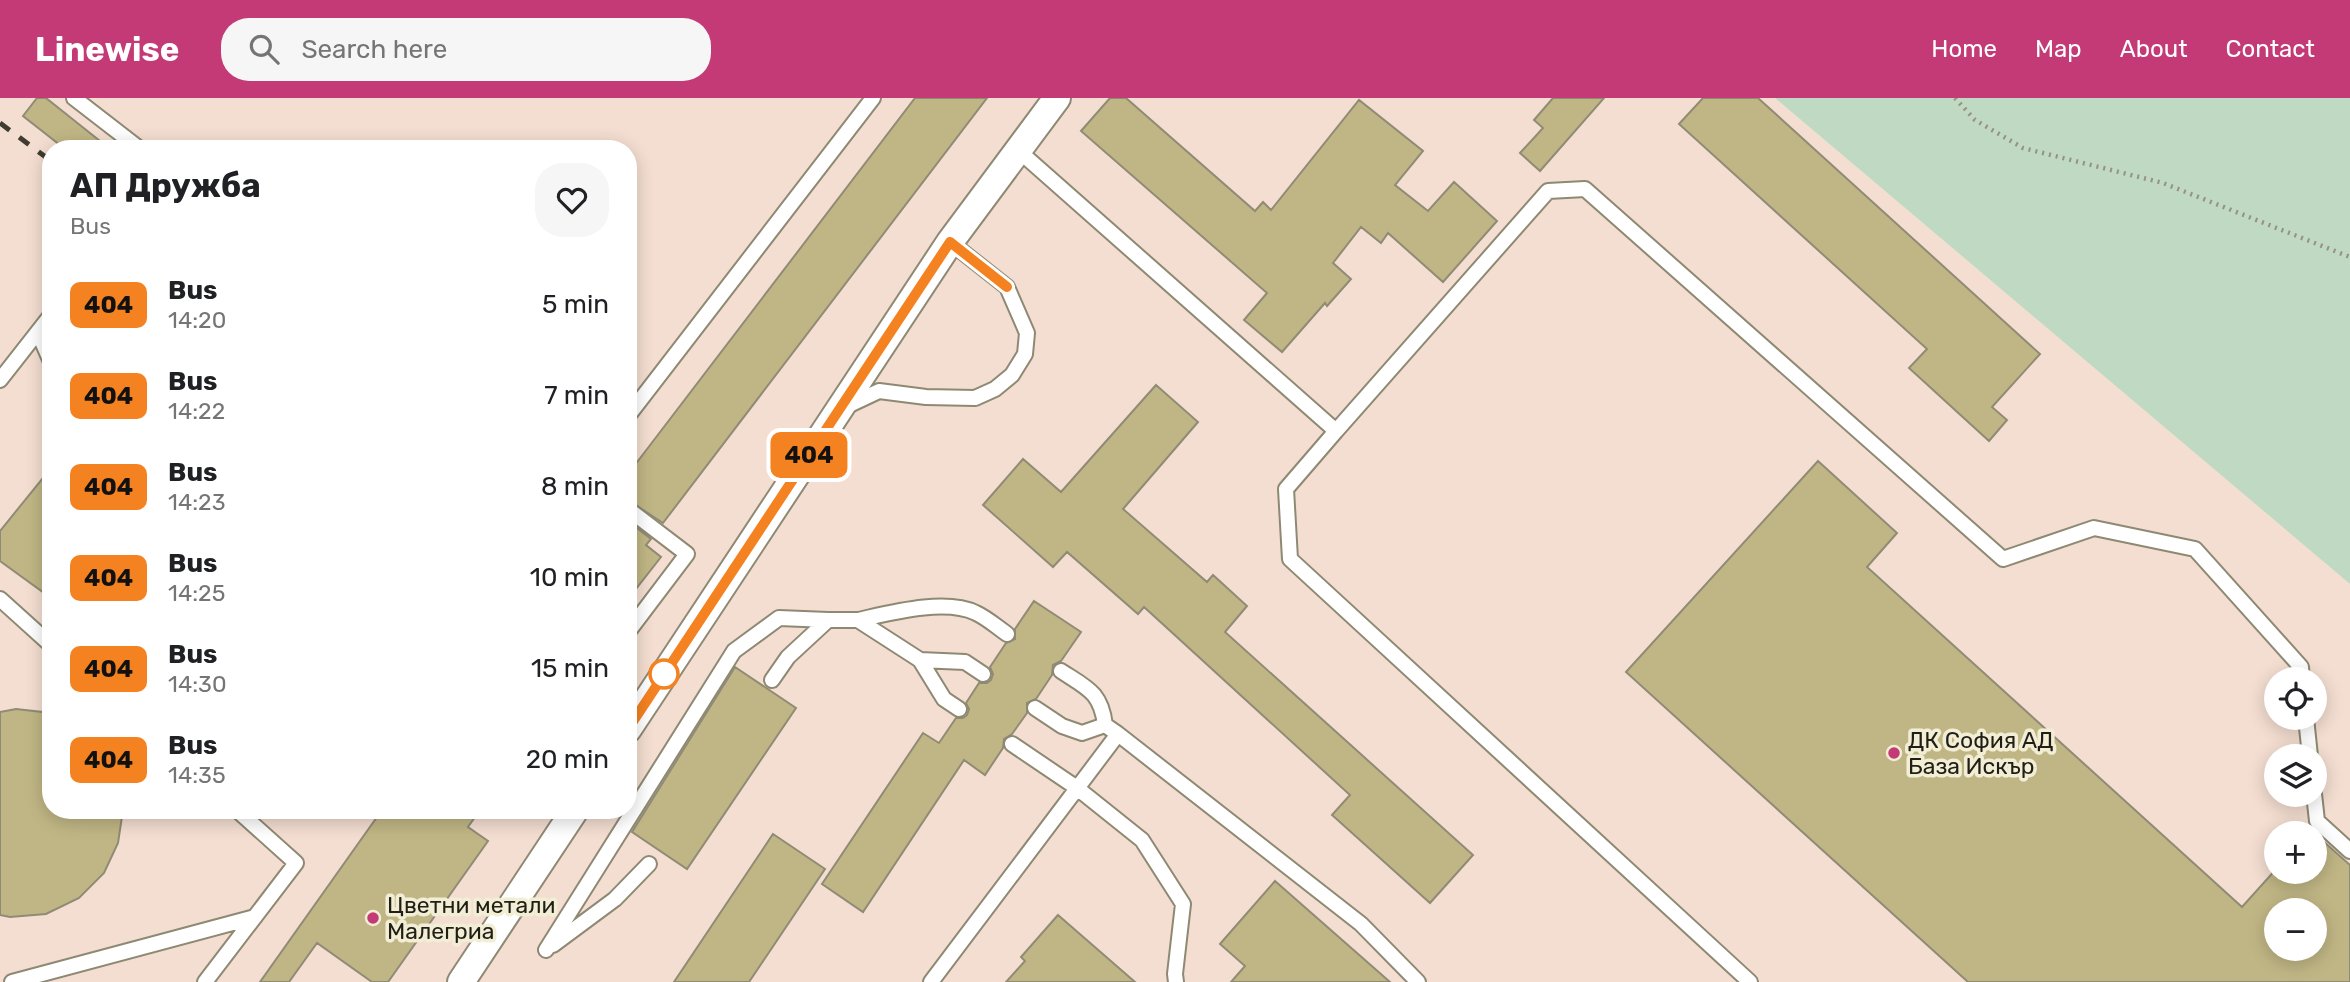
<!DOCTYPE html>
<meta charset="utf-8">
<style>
body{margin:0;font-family:Rubik,sans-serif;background:#f6f6f6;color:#202124;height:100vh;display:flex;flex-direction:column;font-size:26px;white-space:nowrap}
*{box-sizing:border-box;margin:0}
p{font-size:23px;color:#757577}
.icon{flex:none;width:38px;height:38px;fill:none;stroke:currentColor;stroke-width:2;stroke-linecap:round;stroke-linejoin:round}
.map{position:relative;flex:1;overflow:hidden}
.drawer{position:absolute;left:42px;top:42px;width:595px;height:679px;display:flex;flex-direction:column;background:#fff;border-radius:28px;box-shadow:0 4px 18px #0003}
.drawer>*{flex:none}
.badge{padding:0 14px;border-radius:10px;font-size:24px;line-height:46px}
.controls{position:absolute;left:2264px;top:569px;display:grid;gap:14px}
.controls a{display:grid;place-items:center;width:63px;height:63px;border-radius:50%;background:#fff;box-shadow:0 4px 18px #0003;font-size:35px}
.map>.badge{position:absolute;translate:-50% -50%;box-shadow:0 0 0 4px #fff}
.round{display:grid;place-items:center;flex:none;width:74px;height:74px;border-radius:28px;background:#f6f6f6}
.overview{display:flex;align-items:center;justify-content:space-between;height:119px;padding:0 28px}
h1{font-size:33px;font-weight:700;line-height:52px}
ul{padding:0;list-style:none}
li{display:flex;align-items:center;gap:21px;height:91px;padding:0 28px}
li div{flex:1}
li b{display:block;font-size:26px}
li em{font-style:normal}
li .badge{min-width:77px;font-weight:700;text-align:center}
header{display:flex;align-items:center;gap:42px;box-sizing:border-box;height:98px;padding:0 35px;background:#c33a76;color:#fff}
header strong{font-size:33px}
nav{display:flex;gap:38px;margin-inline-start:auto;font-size:24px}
.search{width:490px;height:63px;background:#f6f6f6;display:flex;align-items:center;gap:18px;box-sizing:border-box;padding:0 24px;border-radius:28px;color:#757577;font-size:26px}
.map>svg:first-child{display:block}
.industrial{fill:#f4ded1;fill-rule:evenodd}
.green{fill:#c0d9c2}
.building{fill:#c0b685;stroke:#908b75;stroke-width:2;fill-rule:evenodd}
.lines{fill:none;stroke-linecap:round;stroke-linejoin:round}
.service-casing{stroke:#8e8973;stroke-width:18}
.minor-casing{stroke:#8e8973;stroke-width:30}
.path{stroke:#959280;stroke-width:4.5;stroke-dasharray:2 5;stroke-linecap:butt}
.service{stroke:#fff;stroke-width:14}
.minor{stroke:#fff;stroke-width:26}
.rail{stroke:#3f3d31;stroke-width:5;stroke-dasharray:12 12;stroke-linecap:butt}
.line-casing{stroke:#fff;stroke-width:16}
.line{stroke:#f58220;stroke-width:10}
.stop-dot{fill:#fff;stroke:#f58220;stroke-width:3.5}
.poi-dot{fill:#c33a76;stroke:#f2eed5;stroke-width:2.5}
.labels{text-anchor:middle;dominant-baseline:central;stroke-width:7;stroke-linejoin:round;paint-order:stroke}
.poi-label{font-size:23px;fill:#201e15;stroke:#f2eed5;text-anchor:start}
</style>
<header>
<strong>Linewise</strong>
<div class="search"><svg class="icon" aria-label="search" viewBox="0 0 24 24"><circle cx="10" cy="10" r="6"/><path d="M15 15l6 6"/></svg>Search here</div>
<nav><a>Home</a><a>Map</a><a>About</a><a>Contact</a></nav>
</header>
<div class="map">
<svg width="2350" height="884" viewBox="0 0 2350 884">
<rect width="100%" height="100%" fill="#f2eed5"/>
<!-- industrial -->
<path class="industrial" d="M0 0H1775L2350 486V884H0ZM51 51H628V712H51ZM2277 581H2315V620H2277ZM2277 658H2315V696H2277ZM2277 735H2315V774H2277ZM2277 812H2315V850H2277Z"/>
<!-- green -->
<path class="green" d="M1775 0H2350V486Z"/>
<!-- building -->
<path class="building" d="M37 0H46L110 51H65L23 18Z
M915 0H987L663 425 628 402V376Z
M1110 0H1126L1255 113 1263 104 1271 112 1359 2 1423 53 1395 87 1428 113 1454 84 1497 123 1443 184 1388 135 1381 145 1361 129 1333 165 1351 181 1327 208 1325 205 1282 254 1244 222 1267 195 1081 33Z
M1553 0H1604L1540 73 1520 55 1543 30 1534 22Z
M1703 0H1758L2040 256 1992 309 2007 322 1989 343 1909 270 1927 251 1679 26Z
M1156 287 1198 324 1123 411 1207 484 1213 477 1247 508 1225 534 1473 757 1430 805 1332 717 1350 697 1144 509 1138 516 1067 454 1053 469 983 407 1023 361 1061 394Z
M1818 363 1897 435 1867 469 2242 809 2277 770V774H2315V736L2350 767V884H1968L1626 574ZM2277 812H2315V850H2277Z
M51 370V500L0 463V433Z
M628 423 651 441 646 447 661 459 628 501Z
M1034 503 1081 534 1061 563 1053 567 1052 577 1036 601 1027 605V615L1012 636 1004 641 1003 650 985 677 964 662 863 814 822 786 923 635 939 645 956 620H963L967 617 969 611 966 605 979 585H987L991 582 993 576 990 569 1006 545 1015 541V531Z
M735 569 796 610 687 771 632 734Z
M16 611 51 615V712H123L118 745 104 775 79 800 46 816 10 819 0 817V614Z
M382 712H480L468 729 488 743 388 884H372L317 845 289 884H260Z
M773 736 825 771 749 884H674Z
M1275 783 1390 884H1231L1245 868 1220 846Z
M1058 817 1135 884H1006L1025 863 1021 859Z"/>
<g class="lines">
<!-- service casing -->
<g class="service-casing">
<path id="service" d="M74 0 140 51
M1019 53 1336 333 1286 391 1290 461 1750 884
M38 234 51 264
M0 282 51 217
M845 309 879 293 926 299 975 300 995 291 1012 277 1025 256 1027 235 1007 189 950 144
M628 318 873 0
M1336 333 1548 93 1585 91 2003 461 2094 430 2195 451 2301 569 2302 581
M628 411 687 456 628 534
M0 501 51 547
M858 522C890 515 945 500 976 515 987 520 997 529 1007 536
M920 562 965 564 983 576
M1061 573C1087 590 1101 594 1105 627L1118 636
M772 582 788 559 828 522H858L920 562 944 601 959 611
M1035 610 1062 628 1082 635 1105 627
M2306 620 2310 658
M1012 646 1077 690 1142 742 1183 806 1175 876 1176 884
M2314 696 2317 723 2350 753
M553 847 615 801 649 766
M546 852 734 553 779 520 828 522
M12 884 255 819
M205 884 296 765 237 712
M931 884 1118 636 1361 826 1418 884"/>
</g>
<!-- minor casing -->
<g class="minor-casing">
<path id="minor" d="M628 631 950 144 1057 0
M461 884 575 712"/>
</g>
<!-- path -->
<path class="path" d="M1955 0 1975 22 2023 50 2163 85 2350 159"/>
<!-- service -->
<use href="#service" class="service"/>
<!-- minor -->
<use href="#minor" class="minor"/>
<!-- rail -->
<path class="rail" d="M0 25 51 63"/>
</g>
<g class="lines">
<!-- line casing -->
<g class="line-casing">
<path id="line" d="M628 631 950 144 1007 189"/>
</g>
<!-- line -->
<use href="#line" class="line"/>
</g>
<!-- markers -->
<circle class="stop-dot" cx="664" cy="576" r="14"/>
<g class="poi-dot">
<circle cx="1894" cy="655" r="7"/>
<circle cx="373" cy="820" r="7"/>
</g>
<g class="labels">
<!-- poi labels -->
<g class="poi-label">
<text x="1908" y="642">ДК София АД<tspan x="1908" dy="26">База Искър</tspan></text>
<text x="387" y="807">Цветни метали<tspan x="387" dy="26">Малегриа</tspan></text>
</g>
</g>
</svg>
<div class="controls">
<a><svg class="icon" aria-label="locate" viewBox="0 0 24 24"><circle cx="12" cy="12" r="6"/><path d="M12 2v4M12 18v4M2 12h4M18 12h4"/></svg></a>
<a><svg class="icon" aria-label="layers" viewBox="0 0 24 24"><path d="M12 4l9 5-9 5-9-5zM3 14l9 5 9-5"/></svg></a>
<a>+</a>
<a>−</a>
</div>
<b class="badge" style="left:809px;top:357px;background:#f58220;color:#111">404</b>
<section class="drawer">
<div class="overview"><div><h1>АП Дружба</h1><p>Bus</p></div><a class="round"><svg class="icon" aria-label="heart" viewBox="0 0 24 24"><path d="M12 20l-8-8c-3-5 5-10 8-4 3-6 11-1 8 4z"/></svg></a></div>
<ul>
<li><span class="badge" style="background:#f58220;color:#111">404</span><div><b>Bus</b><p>14:20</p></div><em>5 min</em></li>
<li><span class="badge" style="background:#f58220;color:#111">404</span><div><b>Bus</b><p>14:22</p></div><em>7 min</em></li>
<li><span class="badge" style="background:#f58220;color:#111">404</span><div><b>Bus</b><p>14:23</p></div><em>8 min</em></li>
<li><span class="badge" style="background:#f58220;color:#111">404</span><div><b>Bus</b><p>14:25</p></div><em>10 min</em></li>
<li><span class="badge" style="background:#f58220;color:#111">404</span><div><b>Bus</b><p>14:30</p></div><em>15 min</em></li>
<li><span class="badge" style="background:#f58220;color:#111">404</span><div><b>Bus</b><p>14:35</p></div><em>20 min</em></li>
</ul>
</section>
</div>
